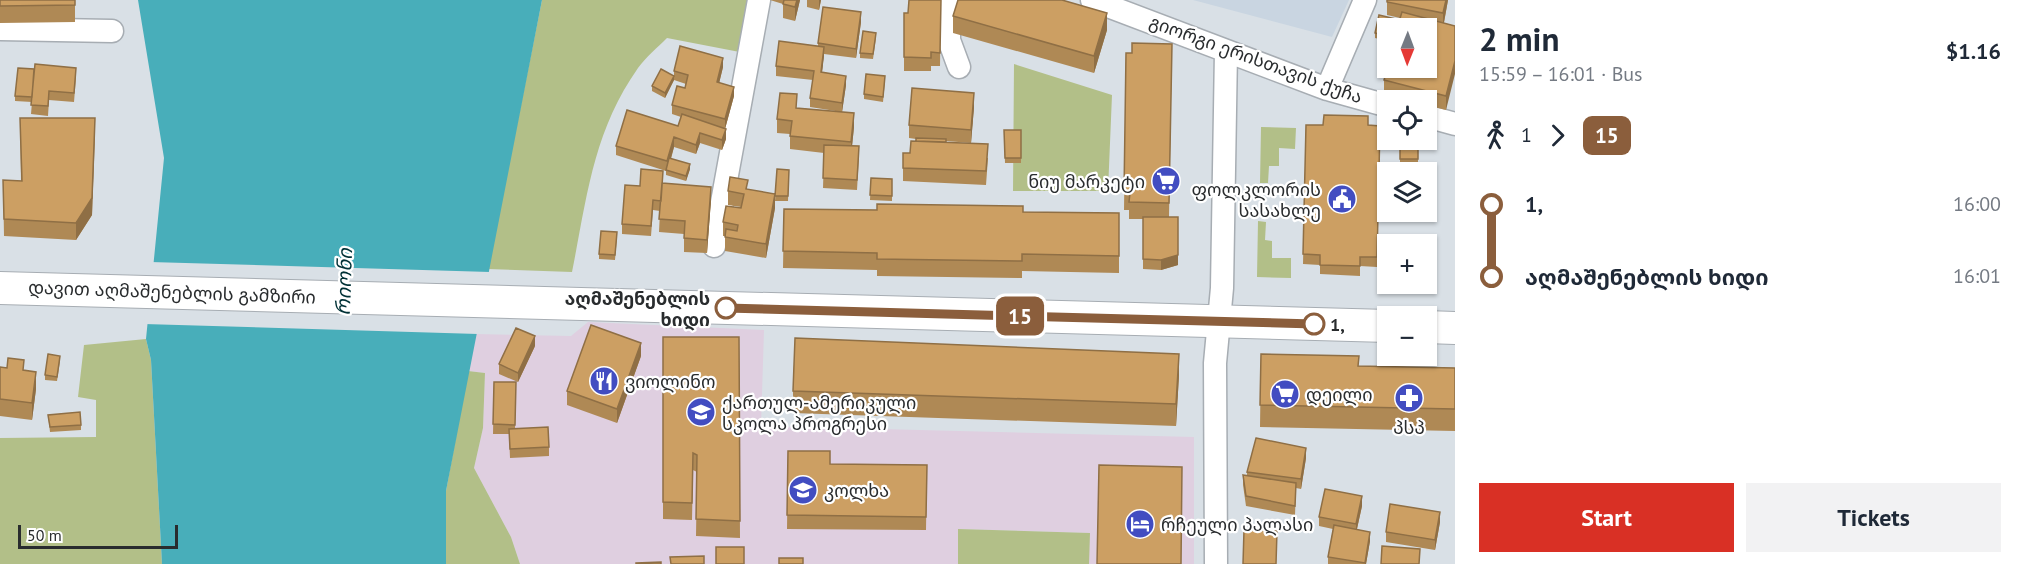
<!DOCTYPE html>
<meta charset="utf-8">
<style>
body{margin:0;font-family:"PT Sans","Noto Sans Georgian",sans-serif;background:#f2f2f3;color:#1f2937;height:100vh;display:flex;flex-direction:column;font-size:22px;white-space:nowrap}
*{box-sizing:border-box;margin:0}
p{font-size:20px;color:#747a83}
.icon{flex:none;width:33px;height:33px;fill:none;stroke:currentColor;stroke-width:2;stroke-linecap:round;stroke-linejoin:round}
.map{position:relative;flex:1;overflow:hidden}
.panel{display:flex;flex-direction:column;background:#fff;width:570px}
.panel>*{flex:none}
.badge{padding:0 12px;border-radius:9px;font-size:21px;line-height:39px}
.needle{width:39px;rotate:181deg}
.controls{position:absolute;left:1377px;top:18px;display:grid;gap:12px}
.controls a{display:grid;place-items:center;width:60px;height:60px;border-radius:0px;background:#fff;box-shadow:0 2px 4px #0004;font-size:30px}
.scale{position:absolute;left:18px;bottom:15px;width:160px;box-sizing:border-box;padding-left:6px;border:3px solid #292c2e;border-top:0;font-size:16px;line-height:21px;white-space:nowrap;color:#292c2e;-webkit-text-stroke:4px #fff;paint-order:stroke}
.map>.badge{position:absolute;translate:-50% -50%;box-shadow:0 0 0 3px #fff}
.legs{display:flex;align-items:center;gap:9px;height:66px;padding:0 24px;font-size:20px}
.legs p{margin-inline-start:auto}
.overview{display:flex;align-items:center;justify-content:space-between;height:102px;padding:0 24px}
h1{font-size:33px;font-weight:800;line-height:45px}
.action{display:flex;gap:12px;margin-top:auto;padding:12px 24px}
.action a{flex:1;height:69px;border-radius:0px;background:#d93025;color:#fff;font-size:24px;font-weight:800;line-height:69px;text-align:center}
.action a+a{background:#f2f2f3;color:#1f2937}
ul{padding:0 24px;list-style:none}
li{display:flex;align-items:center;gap:21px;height:72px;font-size:22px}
li i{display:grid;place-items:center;width:9px;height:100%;margin:0 8px;background:currentColor}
li i::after{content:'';width:15px;height:15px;margin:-8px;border:4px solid;border-radius:50%;background:#fff}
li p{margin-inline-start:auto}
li:first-child i{background:linear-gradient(#0000 50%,currentColor 0)}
li:last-child i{background:linear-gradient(currentColor 50%,#0000 0)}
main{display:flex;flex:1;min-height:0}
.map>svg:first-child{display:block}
.commercial{fill:#dfcfe0}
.built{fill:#c9d5e1}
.green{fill:#b2bf88}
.water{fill:#48aeba}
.pier{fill:#d9e0e6}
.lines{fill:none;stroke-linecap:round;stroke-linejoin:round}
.street-casing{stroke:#a7adb3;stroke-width:25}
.secondary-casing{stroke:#a7adb3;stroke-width:34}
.street{stroke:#fff;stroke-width:22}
.secondary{stroke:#fff;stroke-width:32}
.wall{fill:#af8955}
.shaded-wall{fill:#8f6f45}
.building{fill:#cc9f63;stroke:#8f6f45;stroke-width:1.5}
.line-1-casing{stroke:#fff;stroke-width:14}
.line-1{stroke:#8b5e3c;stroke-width:9}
.stop-1-dot{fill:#fff;stroke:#8b5e3c;stroke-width:3}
.labels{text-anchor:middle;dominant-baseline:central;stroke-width:4.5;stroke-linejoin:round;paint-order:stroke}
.street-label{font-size:18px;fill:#292c2e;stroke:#fff}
.poi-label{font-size:18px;fill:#292c2e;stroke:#fff;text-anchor:start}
.stop-label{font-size:18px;font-weight:bold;fill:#292c2e;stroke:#fff;text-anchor:end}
.water-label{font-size:20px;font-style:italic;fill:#003136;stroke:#fff}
</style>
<main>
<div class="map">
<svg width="1455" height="564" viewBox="0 0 1455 564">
<rect width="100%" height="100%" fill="#d9e0e6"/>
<!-- commercial -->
<path class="commercial" d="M588 322 764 330 761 426 1194 437V564H1089V533L958 529V564H520L511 537 474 468 483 428 485 373 468 371 475 334 571 336Z"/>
<!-- built -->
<path class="built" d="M1193 0H1349L1332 37Z"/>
<!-- green -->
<path class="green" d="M542 0H761L750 54 667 38C658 47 646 57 638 68 593 132 587 197 572 272L488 269Z
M1014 64 1112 95 1108 191H1013Z
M1261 127 1296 128 1295 149 1279 148V166H1269L1268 183H1260Z
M1258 221 1266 222 1265 240 1272 241V258H1291V278L1257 277Z
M146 339 151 360 162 564H0V438L96 437V400L78 397 84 345Z
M468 371 485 373 483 428 474 468 511 537 520 564H446V491Z
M958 529 1090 533 1089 564H958Z"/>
<!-- water -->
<path class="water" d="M138 0H542L446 491V564H162L151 360 146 339 164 158Z"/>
<!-- pier -->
<path class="pier" d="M150 262 490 272 478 334 144 324Z"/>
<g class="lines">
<!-- street casing -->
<g class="street-casing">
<path id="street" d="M949 0V40L959 67
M1092 0 1327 89 1388 106
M0 29 112 31
M1327 89 1365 0
M1426 116 1455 124
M714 246 759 0
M1216 564 1215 363 1222 288 1226 51"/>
</g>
<!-- secondary casing -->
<g class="secondary-casing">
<path id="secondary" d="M0 288 1388 326
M1426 327 1455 328"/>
</g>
<!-- street -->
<use href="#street" class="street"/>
<!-- secondary -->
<use href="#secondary" class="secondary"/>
</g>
<!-- wall -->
<path class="wall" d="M0 0H75V22L0 23Z
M770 0H800L795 21 783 18V4Z
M807 0H821L819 10 807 7Z
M941 0 940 66H931V71H904V13H908Z
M1448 0 1444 23 1455 26 1446 110 1426 105V100H1411L1384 94V80L1426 68 1388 28V41L1375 38V33L1400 20V18L1387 15V2Z
M953 16 1107 30 1094 73 953 33Z
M861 22 856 58 824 54 822 72 846 85 842 112 854 127 852 146 859 156 857 190 823 188 824 153 790 149V134L777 133V119L797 108 842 112 810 107V98L813 80 776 76V66L818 46V43Z
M876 38 873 59 860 58V53Z
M1172 44 1169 217 1178 265 1161 270 1143 269V219H1129V210H1124L1126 53H1132Z
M723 67 719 83 734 96 725 129 716 126 726 139 722 150 700 143 696 154 674 147 671 159 690 169 686 181 666 175V171L616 155V146L678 126 681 117 672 114V105L685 88 686 84 674 80 665 98 652 91V86L674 76V71Z
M76 77 74 102 49 100 48 116 31 114 32 102 15 101V96Z
M885 81 883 102 864 99V94Z
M974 107 971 143 946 141V142L988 158 986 185 903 181V168L916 141V139L909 138V125Z
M20 118 95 135 92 215 76 240 4 236 3 180 21 181Z
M1306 125 1380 126 1377 267 1360 266V276L1320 274V265L1303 264Z
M1004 130H1021V163H1005Z
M1400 140H1418V168H1400Z
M777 169 789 170 788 201H775Z
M871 178 892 179V201L870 200Z
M663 183 711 200 707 253 684 252V234L659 232 660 211 653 210 651 236 622 234V224L640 186Z
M748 190 775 208 766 258 725 251V236H723V222L741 207 728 205V191Z
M784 209 1119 213V273L1022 271V278L877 276V270L783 268Z
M1397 212H1414V215H1397Z
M617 237 615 260 599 259V254Z
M663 337H739L740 538 696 536 697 472 693 470 692 520 663 519Z
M535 346 518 382 499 374V364Z
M1261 354 1359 366 1455 368V431L1260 427Z
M641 356 617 423 567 405V391Z
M60 361 57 381 45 380V375Z
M0 367 24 370 36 389 32 420 0 416Z
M1179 375 1176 426 793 413V391Z
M494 382H516L515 429 549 447V456L510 458 509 434H493Z
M48 415 81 425V430L50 432Z
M788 451 830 464 927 465 926 530 787 529Z
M1306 458 1301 489 1296 488 1295 515 1246 506 1243 485V475L1247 476V472Z
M1362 506 1357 529 1370 541 1366 564H1328V557L1333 529 1319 526V517Z
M1440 522 1435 550 1386 542V532Z"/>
<!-- shaded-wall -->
<path class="shaded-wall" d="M797 0H800L795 21V7Z
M819 0H821L819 10Z
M1446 0H1448L1443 27V13Z
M861 12V22L856 58V49Z
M1107 13V30L1094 73V56Z
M824 47V56L821 81V72Z
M723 58V67L717 92V82Z
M1455 61V74L1446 110V96Z
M674 76V80L665 98V93Z
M846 76V85L842 112V103Z
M734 87V96L725 129V119Z
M974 93V107L971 143V130Z
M854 113V127L851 156V142Z
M95 118 92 215 76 240V223Z
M726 129V139L722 150V140Z
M700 133V143L696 154V145Z
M674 137V147L667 171V161Z
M690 164V169L686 181V176Z
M711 187V200L707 253V240Z
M775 194V208L766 258V244Z
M1178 217V265L1161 270V260Z
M535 336V346L518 382V373Z
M641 343V356L617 423V409Z
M1179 354V375L1176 426V404Z
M36 372V389L32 420V403Z
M1306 448V458L1301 489V479Z
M1362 496V506L1356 533V524Z
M1440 512V522L1435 550V540Z
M1370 532V541L1366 564H1365Z"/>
<!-- building -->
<path class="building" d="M0 0H75V5L0 6Z
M784 0H797L795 7 783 4Z
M909 0H941L940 53 931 52V58L904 57V13H908Z
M958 0H1062L1107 13 1094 56 953 16Z
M1387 0H1446L1443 13 1387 2Z
M823 7 861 12 856 49 818 43Z
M1402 12 1455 26V61L1446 96 1384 80 1388 67 1426 68V28H1397Z
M1379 15 1400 20 1397 28H1388V36L1375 33Z
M863 31 876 33 873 54 860 53Z
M779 41 824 47 821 72 846 76 842 103 810 98 814 71 776 66Z
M1132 43 1172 44 1169 203 1129 202 1130 193H1124L1126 53H1132Z
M680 46 723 58 717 82 734 87 725 119 672 105 677 86 685 88 688 75 674 71Z
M35 64 76 68 74 93 49 91 48 106 31 105Z
M18 68 34 69 32 97 15 96Z
M661 69 674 76 665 93 652 86Z
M866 74 885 76 883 97 864 94Z
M912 88 974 93 971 130 909 125Z
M780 93 797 94 796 108 854 113 851 142 790 136 792 121 777 119Z
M627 110 678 126 682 114 726 129 722 140 700 133 696 145 674 137 667 161 616 146Z
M1324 115 1368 116V125L1380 126 1377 257H1360V266L1320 265V255L1303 254 1306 125H1323Z
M20 118H95L92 198 76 223 4 219 3 180 22 181Z
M1004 130H1021V158H1005Z
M916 138 946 139V142L916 141Z
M1400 140H1418V159H1400Z
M911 141 988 144 986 171 903 168V153H910Z
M824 145 859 146 857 180 823 178Z
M669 158 690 164 686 176 666 170Z
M641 169 663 171 661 201 653 200 651 226 622 224 625 185 640 186Z
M777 169 789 170 788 196H775Z
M730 177 748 180 746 189 775 194 766 244 725 237 726 229 737 231 738 225 723 222 726 206 741 208 744 194 728 191Z
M871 178 892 179V196L870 195Z
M662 183 711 187 707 240 684 238 685 221 659 219Z
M877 204 1023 206V212L1119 213V256L1022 254V261L877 259V253L783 251 784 209 877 210Z
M1143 217H1178V255L1161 260 1143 259Z
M601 231 617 232 615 255 599 254Z
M591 325 641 343 617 409 567 391Z
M516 328 535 336 518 373 499 364Z
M663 337H739L740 521 696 519 697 455 693 453 692 503 663 502Z
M795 338 1179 354 1176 404 793 391Z
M48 354 60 356 57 377 45 375Z
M1261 354 1359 356 1358 366 1455 368V409L1260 405Z
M8 358 24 360 23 370 36 372 32 403 0 399V367L7 368Z
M494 382H516L515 425 493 424Z
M80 412 81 425 50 427 48 415Z
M548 427 549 447 510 449 509 429Z
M1256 438 1306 448 1301 479 1247 472Z
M788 451H830V464L927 465 926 517 787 515Z
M1099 465 1182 467 1181 564H1097Z
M1243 475 1296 483 1295 506 1246 496Z
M1325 489 1362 496 1356 524 1319 517Z
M1390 504 1440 512 1435 540 1386 532Z
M1334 525 1370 532 1365 563 1328 557Z
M1244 530 1277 531 1276 564H1243Z
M1382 546 1420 549 1419 564H1381Z
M716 547H744V564H716Z
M704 556V564H671L670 557Z
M779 558H803V564H779Z
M661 562V564H636V563Z"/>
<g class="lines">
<!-- line-1 casing -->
<g class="line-1-casing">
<path id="line-1" d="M726 308 1314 324"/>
</g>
<!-- line-1 -->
<use href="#line-1" class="line-1"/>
</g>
<!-- icons -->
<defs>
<g id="supermarket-disc" transform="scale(1.5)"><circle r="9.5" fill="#424dc1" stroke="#fff"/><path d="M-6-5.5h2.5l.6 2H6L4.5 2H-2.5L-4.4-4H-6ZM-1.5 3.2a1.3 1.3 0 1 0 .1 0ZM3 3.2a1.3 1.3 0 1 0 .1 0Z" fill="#fff"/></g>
<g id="civic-disc" transform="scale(1.5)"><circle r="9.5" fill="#424dc1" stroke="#fff"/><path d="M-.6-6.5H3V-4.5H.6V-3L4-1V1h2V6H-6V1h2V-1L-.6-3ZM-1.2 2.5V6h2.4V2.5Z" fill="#fff"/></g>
<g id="restaurant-disc" transform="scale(1.5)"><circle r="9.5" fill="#424dc1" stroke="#fff"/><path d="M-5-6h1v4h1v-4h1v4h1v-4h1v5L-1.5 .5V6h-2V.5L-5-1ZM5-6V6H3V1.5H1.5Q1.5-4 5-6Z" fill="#fff"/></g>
<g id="pharmacy-disc" transform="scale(1.5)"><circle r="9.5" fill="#424dc1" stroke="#fff"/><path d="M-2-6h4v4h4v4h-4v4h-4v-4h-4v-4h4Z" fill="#fff"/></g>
<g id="school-disc" transform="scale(1.5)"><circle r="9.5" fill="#424dc1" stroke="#fff"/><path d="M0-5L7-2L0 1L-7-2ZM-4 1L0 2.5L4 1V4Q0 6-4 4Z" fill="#fff"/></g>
<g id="university-disc" transform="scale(1.5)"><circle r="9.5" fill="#424dc1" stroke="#fff"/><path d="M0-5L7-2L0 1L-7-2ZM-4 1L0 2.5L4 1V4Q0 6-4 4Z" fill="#fff"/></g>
<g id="hotel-disc" transform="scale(1.5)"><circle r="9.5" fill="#424dc1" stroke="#fff"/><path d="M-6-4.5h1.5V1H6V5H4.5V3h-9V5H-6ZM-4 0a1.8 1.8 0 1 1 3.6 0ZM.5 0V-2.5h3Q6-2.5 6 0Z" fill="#fff"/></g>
</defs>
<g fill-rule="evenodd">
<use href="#supermarket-disc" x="1166" y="181"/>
<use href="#civic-disc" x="1342" y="199"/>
<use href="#restaurant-disc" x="604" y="381"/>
<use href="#supermarket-disc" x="1285" y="394"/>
<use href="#pharmacy-disc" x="1409" y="398"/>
<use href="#school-disc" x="701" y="412"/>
<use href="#university-disc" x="803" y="490"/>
<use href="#hotel-disc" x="1140" y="524"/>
</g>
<!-- markers -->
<g class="stop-1-dot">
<circle cx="726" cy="308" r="10"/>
<circle cx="1314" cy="324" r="10"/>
</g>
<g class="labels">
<!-- street labels -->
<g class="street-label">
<text transform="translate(1256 59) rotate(20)">გიორგი ერისთავის ქუჩა</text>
<text transform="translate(172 292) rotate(2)">დავით აღმაშენებლის გამზირი</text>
</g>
<!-- poi labels -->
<g class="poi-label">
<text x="1145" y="181" text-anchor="end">ნიუ მარკეტი</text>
<text x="1321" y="189" text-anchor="end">ფოლკლორის<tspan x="1321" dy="21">სასახლე</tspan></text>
<text x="625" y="381">ვიოლინო</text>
<text x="1306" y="394">დეილი</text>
<text x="722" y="402">ქართულ-ამერიკული<tspan x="722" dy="21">სკოლა პროგრესი</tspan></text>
<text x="1409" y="427" text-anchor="middle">პსპ</text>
<text x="824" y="490">კოლხა</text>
<text x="1161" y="524">რჩეული პალასი</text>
</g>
<!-- stop labels -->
<g class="stop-label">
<text x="710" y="298">აღმაშენებლის<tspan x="710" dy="21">ხიდი</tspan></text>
<text x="1330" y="324" text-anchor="start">1,</text>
</g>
<!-- water labels -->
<g class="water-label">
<text transform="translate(344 282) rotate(-88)">რიონი</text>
</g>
</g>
</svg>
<div class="controls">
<a><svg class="needle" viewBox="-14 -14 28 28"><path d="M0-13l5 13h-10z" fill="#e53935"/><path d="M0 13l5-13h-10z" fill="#747a83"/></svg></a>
<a><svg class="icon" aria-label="locate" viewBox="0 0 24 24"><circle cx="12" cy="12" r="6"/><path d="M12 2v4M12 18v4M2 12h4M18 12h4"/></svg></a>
<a><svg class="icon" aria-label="layers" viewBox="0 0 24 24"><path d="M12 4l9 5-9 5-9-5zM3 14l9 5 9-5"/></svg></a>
<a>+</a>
<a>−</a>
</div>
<div class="scale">50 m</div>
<b class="badge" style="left:1020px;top:316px;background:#8b5e3c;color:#fff">15</b>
</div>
<section class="panel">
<div class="overview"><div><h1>2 min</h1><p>15:59 – 16:01 · Bus</p></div><b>$1.16</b></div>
<div class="legs"><svg class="icon" aria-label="walk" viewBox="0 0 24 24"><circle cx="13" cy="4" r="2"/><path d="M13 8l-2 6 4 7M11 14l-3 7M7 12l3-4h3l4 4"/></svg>1<svg class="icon" aria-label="forward" viewBox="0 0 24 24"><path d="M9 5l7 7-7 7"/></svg><b class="badge" style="background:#8b5e3c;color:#fff">15</b></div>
<ul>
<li><i style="color:#8b5e3c"></i><b>1,</b><p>16:00</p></li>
<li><i style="color:#8b5e3c"></i><b>აღმაშენებლის ხიდი</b><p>16:01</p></li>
</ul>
<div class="action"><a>Start</a><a>Tickets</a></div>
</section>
</main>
